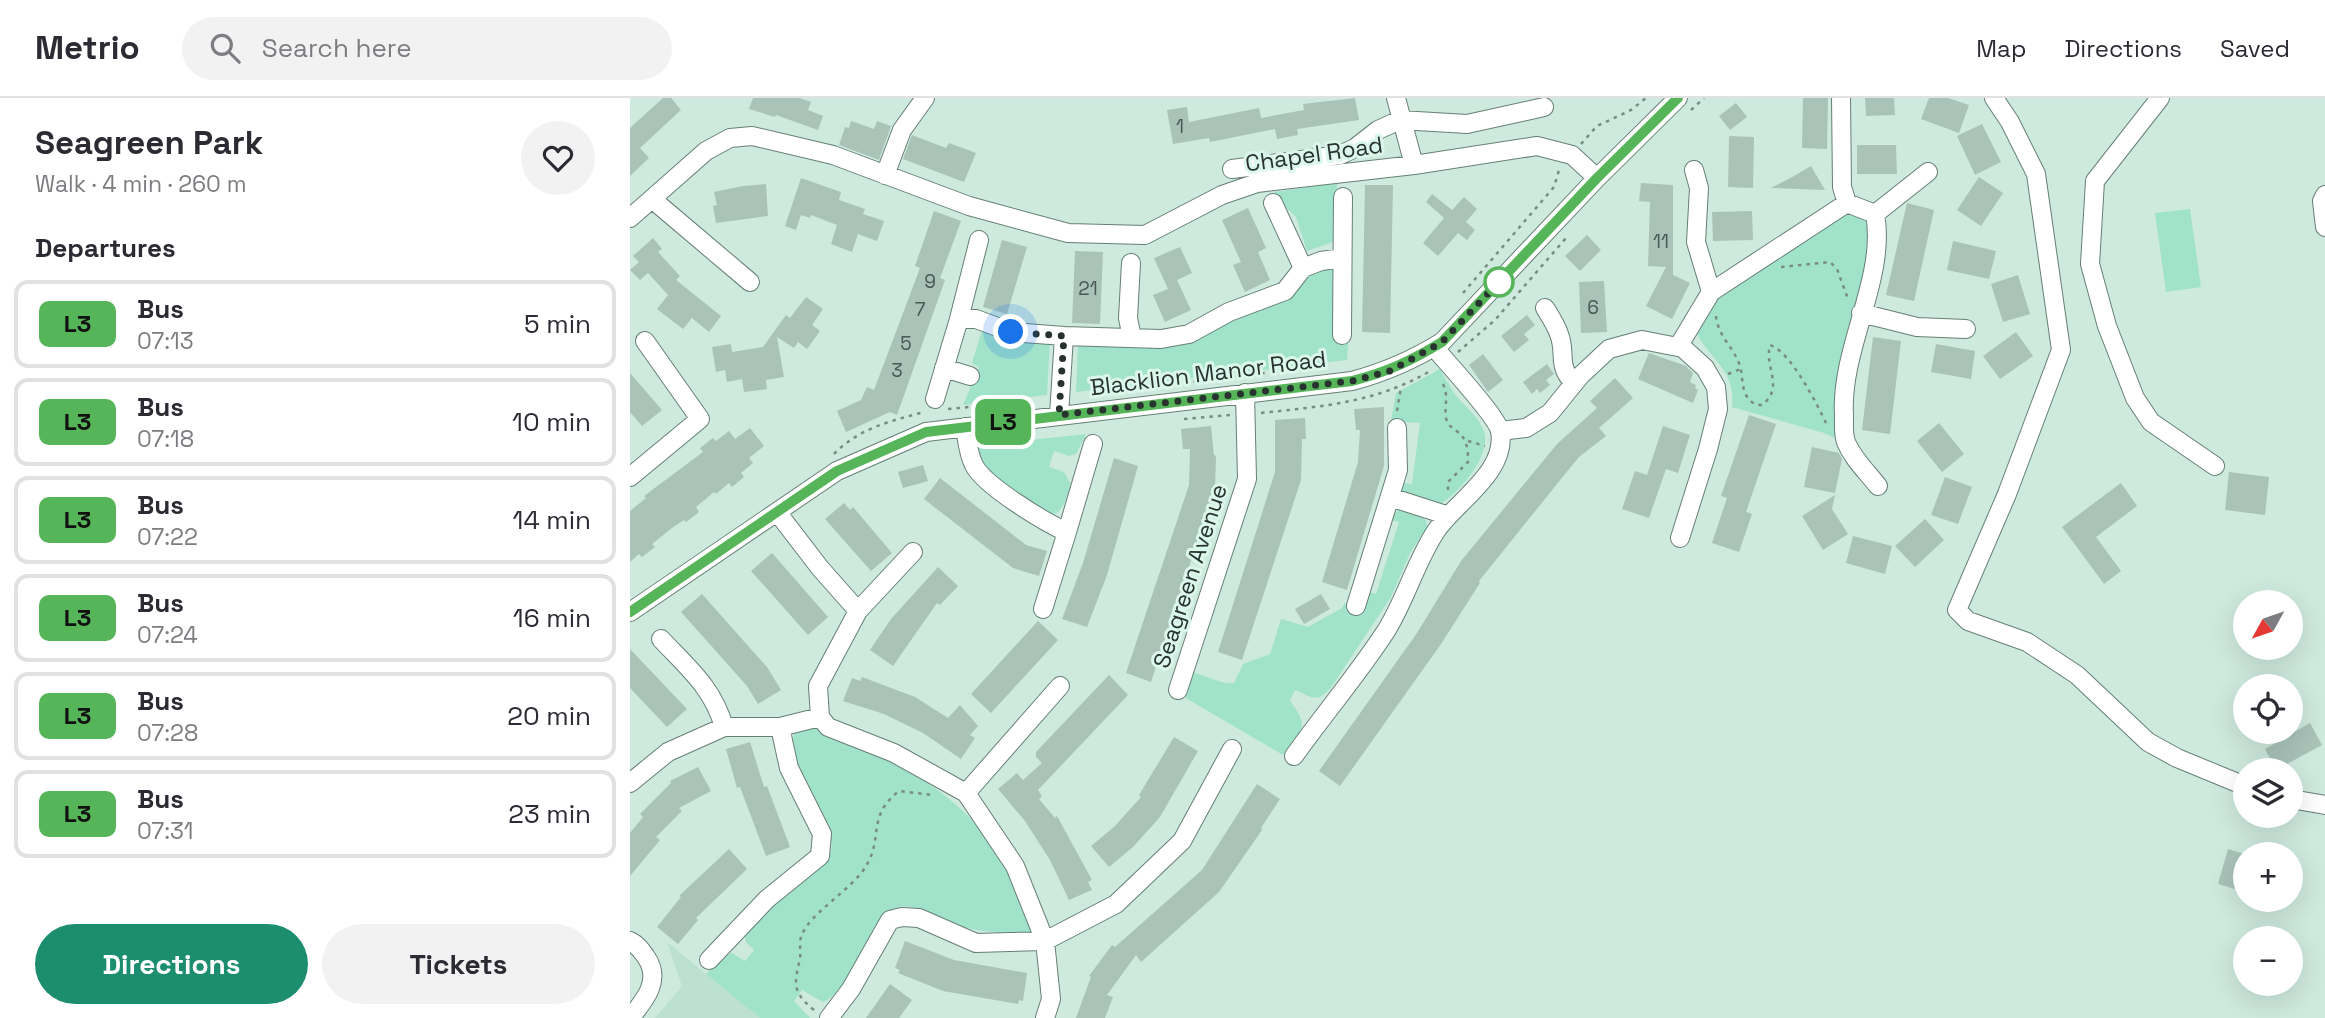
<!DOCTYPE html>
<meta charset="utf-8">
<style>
body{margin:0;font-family:"Space Grotesk",sans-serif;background:#f2f2f3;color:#2b2b33;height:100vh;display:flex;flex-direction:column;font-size:26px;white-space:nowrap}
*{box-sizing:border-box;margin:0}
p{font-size:23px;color:#7c7c81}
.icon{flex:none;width:38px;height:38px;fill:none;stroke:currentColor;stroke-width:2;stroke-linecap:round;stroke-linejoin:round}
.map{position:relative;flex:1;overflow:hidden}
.side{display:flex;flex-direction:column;background:#fff;width:630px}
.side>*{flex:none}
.badge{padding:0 14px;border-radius:10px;font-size:24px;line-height:46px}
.needle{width:46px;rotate:230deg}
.buttons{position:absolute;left:1603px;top:492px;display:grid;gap:14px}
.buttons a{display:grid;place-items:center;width:70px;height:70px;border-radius:50%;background:#fff;box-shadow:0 7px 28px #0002;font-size:35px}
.you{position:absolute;width:35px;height:35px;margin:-18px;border:5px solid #fff;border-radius:50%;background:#1a73e8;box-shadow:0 0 0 10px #1a73e833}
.map>.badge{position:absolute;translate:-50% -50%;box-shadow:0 0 0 4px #fff}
h2{padding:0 35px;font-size:26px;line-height:63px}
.round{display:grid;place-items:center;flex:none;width:74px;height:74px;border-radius:37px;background:#f2f2f3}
.headline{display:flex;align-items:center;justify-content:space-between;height:119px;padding:0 35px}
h1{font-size:33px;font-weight:700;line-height:52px}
.cta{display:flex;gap:14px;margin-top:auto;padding:14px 35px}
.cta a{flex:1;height:80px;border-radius:42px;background:#1c8e6f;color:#fff;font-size:28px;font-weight:700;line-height:80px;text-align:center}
.cta a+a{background:#f2f2f3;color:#2b2b33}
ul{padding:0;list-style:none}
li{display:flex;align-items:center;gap:21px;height:88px;margin:0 14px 10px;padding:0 21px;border:4px solid #e1e1e2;border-radius:14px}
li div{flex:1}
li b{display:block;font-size:26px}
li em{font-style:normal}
li .badge{min-width:77px;font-weight:700;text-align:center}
header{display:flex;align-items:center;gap:42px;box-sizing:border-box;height:98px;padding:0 35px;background:#fff;border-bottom:2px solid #e1e1e2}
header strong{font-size:33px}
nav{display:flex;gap:38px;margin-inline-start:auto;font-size:24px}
.search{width:490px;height:63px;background:#f2f2f3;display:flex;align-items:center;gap:18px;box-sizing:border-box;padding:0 24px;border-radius:38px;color:#7c7c81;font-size:26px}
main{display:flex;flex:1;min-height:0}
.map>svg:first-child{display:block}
.built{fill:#bce0d1}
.green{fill:#a1e3ca}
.building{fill:#a9c3b9}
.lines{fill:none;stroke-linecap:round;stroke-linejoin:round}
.minor-casing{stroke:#667f75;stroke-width:20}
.path{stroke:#798c84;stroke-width:2.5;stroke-dasharray:3.5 5;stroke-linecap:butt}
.minor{stroke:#fff;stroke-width:18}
.line-casing{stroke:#fff;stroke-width:16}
.line{stroke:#56b559;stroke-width:10}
.walk{stroke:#28332f;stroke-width:7;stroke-dasharray:0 12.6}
.stop-dot{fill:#fff;stroke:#56b559;stroke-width:3.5}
.labels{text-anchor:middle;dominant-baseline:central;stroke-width:6;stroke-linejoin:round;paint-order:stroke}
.number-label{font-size:19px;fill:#485752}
.street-label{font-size:23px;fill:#28332f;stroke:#dbf7eb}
</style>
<header>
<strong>Metrio</strong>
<div class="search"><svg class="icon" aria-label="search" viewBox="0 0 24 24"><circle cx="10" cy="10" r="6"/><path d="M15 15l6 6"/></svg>Search here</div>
<nav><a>Map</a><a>Directions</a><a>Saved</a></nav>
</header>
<main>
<section class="side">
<div class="headline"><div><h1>Seagreen Park</h1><p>Walk · 4 min · 260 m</p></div><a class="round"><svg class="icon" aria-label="heart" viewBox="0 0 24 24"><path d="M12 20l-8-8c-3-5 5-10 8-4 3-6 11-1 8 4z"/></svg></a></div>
<h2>Departures</h2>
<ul>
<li><span class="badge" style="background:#56b559;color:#111">L3</span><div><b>Bus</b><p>07:13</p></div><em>5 min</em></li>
<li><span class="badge" style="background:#56b559;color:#111">L3</span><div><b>Bus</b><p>07:18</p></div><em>10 min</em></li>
<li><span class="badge" style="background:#56b559;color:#111">L3</span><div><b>Bus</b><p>07:22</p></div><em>14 min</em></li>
<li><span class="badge" style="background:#56b559;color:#111">L3</span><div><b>Bus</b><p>07:24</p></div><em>16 min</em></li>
<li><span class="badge" style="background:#56b559;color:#111">L3</span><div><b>Bus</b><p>07:28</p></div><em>20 min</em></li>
<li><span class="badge" style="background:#56b559;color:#111">L3</span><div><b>Bus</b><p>07:31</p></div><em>23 min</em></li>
</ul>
<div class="cta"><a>Directions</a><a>Tickets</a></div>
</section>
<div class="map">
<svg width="1695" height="920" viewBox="0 0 1695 920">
<rect width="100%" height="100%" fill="#cee9de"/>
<!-- built -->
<path class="built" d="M37 844 130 920H25L52 888Z"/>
<!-- green -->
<path class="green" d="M707 85 706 143 677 153 666 119 649 103 645 94Z
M1220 110 1242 121 1235 172 1215 244 1206 294 1212 343 1194 335 1102 309C1106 271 1081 264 1066 234L1084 202Z
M1560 111 1571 189 1536 194 1525 115Z
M694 170 705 172 719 234 717 262 446 294 448 244 589 227 662 197 684 174Z
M352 232 420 242 417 297 333 307 349 269 342 265Z
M810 271C814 279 819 287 824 295 832 306 846 316 852 329 866 353 830 395 810 406L772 394 768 384 782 386 790 325 761 323 766 295Z
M456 336 446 356 439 358 424 353 419 369 434 374 441 387C435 402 433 419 415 417L355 373 343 348Z
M770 411 790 417 796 423 797 429 780 455 761 499 702 588C687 606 684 600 665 592L660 603C681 630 671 632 653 657L554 599 561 577 565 575C578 578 592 587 604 585L613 566 640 556 651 521 678 529 712 510 715 505 729 509 734 492 746 496 769 424 757 421Z
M187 627C254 659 311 682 359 741 379 766 391 797 404 826L401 835C379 835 358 835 337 830 297 821 270 784 241 835 231 853 212 898 193 904L172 892 164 903 180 920H130L76 876 92 858 102 855 115 863 124 852 116 844 114 832 191 766C194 762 199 757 201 753 209 724 148 663 166 631Z"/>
<!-- building -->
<path class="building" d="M33 0H41L51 12 10 50 19 60 0 78V30Z
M123 0H170L181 4 178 12 193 18 188 32 146 17 145 19 119 11Z
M725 0 729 22 667 31 668 37 647 41 645 31 580 44 579 40 543 46 537 12 557 9 559 24 629 10 631 20 674 12 673 6Z
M1173 0H1198L1197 51 1172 50Z
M1235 0H1264L1265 17 1236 18Z
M1299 0H1318L1339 7 1329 35 1291 21Z
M1106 5 1117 19 1100 32 1089 18Z
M221 23 244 31 247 23 261 28 249 62 209 47 215 29 219 30Z
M1352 26 1371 64 1345 77 1327 38Z
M282 37 316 50 319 45 346 55 334 84 273 61Z
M1099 38 1124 39 1123 90 1098 89Z
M1227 47H1266L1267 76H1227Z
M1181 68 1195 92 1141 90 1164 78Z
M1349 79 1373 95 1351 128 1327 112Z
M171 80 211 94 209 102 235 111 233 116 254 123 247 143 228 136 222 154 201 146 207 127 181 117 180 120 171 117 166 132 155 128Z
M1011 85 1043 87V177L1060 185 1042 221 1016 208 1036 169 1018 168 1020 104 1009 103Z
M136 86 138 118 86 125 83 108 87 107 84 94 113 88Z
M735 87H763L760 235 732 234Z
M802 96 822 112 834 99 847 111 836 124 845 132 837 142 828 135 808 158 793 145 814 120 796 104Z
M1277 105 1304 112 1284 203 1256 197Z
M618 110 636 150 628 154 640 182 615 194 603 167 611 164 592 122Z
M304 113 331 123 310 180 315 182 267 317 260 314 216 334 207 313 231 302 237 289 244 292 290 170 285 168Z
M1122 113 1123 142 1083 143 1082 114Z
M957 137 971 152 950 173 935 158Z
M23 140 32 151 28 154 50 178 46 182 91 218 79 234 62 220 53 231 27 211 38 197 18 175 10 182 0 172 9 164 3 158Z
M372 142 397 149 377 216 353 209Z
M1323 143 1366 153 1359 181 1317 172Z
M550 149 562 175 547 182 561 212 535 224 523 197 538 191 524 160Z
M445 153 473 154 470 226 442 225Z
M1388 177 1400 216 1373 224 1361 186Z
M974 183 977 234 951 235 949 184Z
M176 199 193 211 182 227 190 233 177 251 168 244 164 250 147 239 154 279 136 282 137 291 114 294 112 281 97 284 95 272 86 274 82 249 101 246 102 254 133 249 156 217 160 220Z
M897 217 905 227 894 236 899 242 884 254 871 238Z
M1386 234 1403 258 1370 281 1353 258Z
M1243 239 1271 243 1260 336 1232 332Z
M1306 246 1345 253 1341 281 1301 274Z
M1019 255 1056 268 1063 275 1060 284 1066 287 1065 290 1068 292 1063 305 1008 281Z
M853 256 873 282 858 294 839 267Z
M917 266 924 276 916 282 920 287 910 295 907 291 902 296 893 284Z
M0 275 32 312 12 328 0 314Z
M985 280 1003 300 969 330 976 338 949 359 935 376 849 483 850 485 811 546 710 688 689 673 787 535 831 463 927 346 967 310 960 303Z
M754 309V368L717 492 692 484 728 364 730 332H726L724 311Z
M1119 317 1146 326 1116 414 1122 416 1109 454 1082 445 1097 400 1091 398Z
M675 320 676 341H672L671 382 612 562 588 554 645 374V322Z
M1309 325 1334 356 1312 374 1287 343Z
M581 328 584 357 586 358 585 390 521 584 496 575 559 387 560 351H553L551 331Z
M1033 328 1060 337 1048 375 1036 371 1019 420 992 411 1005 373 1017 377Z
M120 330 134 348 119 360 123 365 111 375 114 379 102 389 99 385 86 396 84 394 66 409 69 414 56 424 54 422 42 430 22 446 25 449 12 459 9 456 0 464V413L16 400 14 398 73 354 70 350 83 340 86 343 99 333 105 341Z
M1182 349 1209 355 1212 361 1205 395 1174 389Z
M484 360 508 368 477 477 457 529 432 521 453 465Z
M293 367 298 383 273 390 268 374Z
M1599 374 1639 379 1635 417 1595 412Z
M1315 379 1342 389 1328 426 1301 417Z
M310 380 396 447 417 453 409 478 383 470 294 401Z
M1491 385 1507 408 1466 439 1491 473 1474 486 1432 429Z
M1205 397 1202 411 1218 436 1193 452 1172 418Z
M214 405 220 412 223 409 262 455 241 473 195 421Z
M1295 421 1314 442 1285 469 1265 448Z
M1223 438 1262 448 1255 476 1216 465Z
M142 455 198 519 178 537 121 473Z
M308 469 328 488 310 507 307 505 263 568 240 552 261 521Z
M72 496 137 569 151 592 128 606 117 588 51 514Z
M691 496 700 511 674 526 665 511Z
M408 523 428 542 361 615 341 596Z
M0 551 57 611 37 629 0 590Z
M479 577 498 597 408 692 412 698 409 701 425 720 427 718 462 782 458 784 462 792 439 802 420 762 395 723 368 691 387 675 393 682 412 665 406 659V654Z
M232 579 285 599 318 620 330 607 348 628 340 637 345 640 331 661 293 635 254 616 213 603 222 580 230 583Z
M1680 625 1692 647 1646 672 1635 651Z
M544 639 568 653 530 719 503 749 479 769 461 748 484 729 511 699 509 697Z
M120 644 134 689 137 688 160 749 136 758 110 689 107 690 96 651Z
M68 669 81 693 49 710 52 713 26 739 30 742 0 778V735L13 719 10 716 41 685 40 683Z
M627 686 650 701 631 730 632 732 589 794 511 864 506 857 477 897 483 899 475 920H446L461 879 459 878 482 847 485 849 572 772Z
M99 751 117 771 66 820 68 822 48 846 27 829 51 799 49 798Z
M1598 751 1615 756V794L1588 786Z
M275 843 324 862 397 875 393 903 389 902 388 906 313 893 268 875 270 872 265 870Z
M260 886 282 902 269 920H236Z"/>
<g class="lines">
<!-- minor casing -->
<g class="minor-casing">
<path id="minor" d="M766 0 784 67
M1211 0 1212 89 1217 105
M1364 0 1380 24 1406 76 1431 252 1377 396 1327 512 1338 523 1397 544 1447 577 1518 644 1547 660 1615 688
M1530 0 1465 83 1460 166 1477 228 1505 300 1521 324 1585 368
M602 71 710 57 725 50 748 32 770 22 837 26 914 9
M255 77 272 32 295 0
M1695 97 1692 103 1695 129
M22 101 120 184
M643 105 673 170
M1245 116 1298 74
M0 120 76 53 100 40 122 38 203 57 339 108 438 135 515 137 592 97 627 85 784 67 907 48 942 57 967 80
M501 165 498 220 502 240
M1081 194 1217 105 1245 116C1257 179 1210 251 1214 317 1214 326 1213 336 1216 344 1223 361 1237 374 1248 388
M915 210C920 218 926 227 929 236 937 256 926 267 944 285
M1231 215 1287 229 1336 231
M329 221 349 142
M712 237 713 99
M1048 249 1081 194 1066 144 1069 90 1064 72
M314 270 340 278
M305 301 329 221H346L381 234 434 238
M429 317 434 238 531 241 559 236 599 214 655 193 673 170 691 163 712 160
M335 329C337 341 338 356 344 367 353 387 416 425 437 434L413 511
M870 333 896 330 920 315 950 278 979 251 1012 242 1053 250 1075 270 1086 289 1088 311 1078 351 1050 440
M0 379 70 321 15 243
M760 399 816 417
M147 414 190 470 228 513
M437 434 463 346
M283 454 228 513 188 588 190 619 198 629 264 655 336 695 385 768 415 843 421 901 415 920
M726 508 768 372 767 330
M0 514 207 373 296 334 722 283C756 274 783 262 812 244L967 80 1048 0
M31 541C59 571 83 590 94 629
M548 592 617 381 615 295
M664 658C694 616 728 576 756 533 776 501 785 465 806 433 824 405 878 374 870 333 866 317 817 265 804 249
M0 685 38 654 94 629H150L190 619
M336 695 430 588
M1661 701 1695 707
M0 843C8 847 11 852 16 859 32 882 15 902 0 920
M79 862 137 801 190 758 192 736 159 670 150 629
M199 920 221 891 260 822 272 819 289 820 346 845 415 843 486 806 552 743 602 651"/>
</g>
<!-- path -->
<path class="path" d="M1061 12 1074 0
M951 46 967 28 1001 12 1016 0
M1151 169 1200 164 1207 171 1218 201
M833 195 924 89 929 72
M1086 218C1088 239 1104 249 1110 268 1113 278 1111 291 1118 300 1122 305 1125 307 1132 307 1155 289 1134 270 1140 247 1161 254 1187 306 1197 327
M828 254 865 222 936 140
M1098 276 1111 271
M813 286C819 298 814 308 816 320 820 337 839 328 838 364L818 384V393
M513 290 635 275
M318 311 382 305
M767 313 771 289
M631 315C694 308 746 305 802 272
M554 321 600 317
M838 343 855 348
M204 356C229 330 261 323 294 314
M184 912C162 894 164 886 170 861 171 854 169 846 171 839 178 816 223 791 236 768 254 739 236 719 269 693L303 697"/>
<!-- minor -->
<use href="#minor" class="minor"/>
</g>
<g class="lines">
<!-- line casing -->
<g class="line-casing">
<path id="line" d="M0 514 207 373 296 334 722 283C757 274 781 263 812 244L967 80 1048 0"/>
</g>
<!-- line -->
<use href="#line" class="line"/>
<!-- walk -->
<path class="walk" d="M381 234 434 238 429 317 722 283 760 273 812 244 869 184"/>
</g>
<!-- markers -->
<circle class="stop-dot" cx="869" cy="184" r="14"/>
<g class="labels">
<!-- number labels -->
<g class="number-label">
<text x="550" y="28">1</text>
<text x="1031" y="143">11</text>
<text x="300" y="183">9</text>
<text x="458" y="190">21</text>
<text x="963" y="209">6</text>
<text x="290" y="211">7</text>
<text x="276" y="245">5</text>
<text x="267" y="272">3</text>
</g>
<!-- street labels -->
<g class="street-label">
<text transform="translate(684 56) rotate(-8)">Chapel Road</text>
<text transform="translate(578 275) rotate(-7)">Blacklion Manor Road</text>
<text transform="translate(560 478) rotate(-72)">Seagreen Avenue</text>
</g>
</g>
</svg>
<div class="buttons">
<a><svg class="needle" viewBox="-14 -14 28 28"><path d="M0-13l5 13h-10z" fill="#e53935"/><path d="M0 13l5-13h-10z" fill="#7c7c81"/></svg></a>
<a><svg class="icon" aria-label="locate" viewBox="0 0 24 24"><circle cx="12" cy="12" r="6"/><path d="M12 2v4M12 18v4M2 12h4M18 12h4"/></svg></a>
<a><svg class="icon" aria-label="layers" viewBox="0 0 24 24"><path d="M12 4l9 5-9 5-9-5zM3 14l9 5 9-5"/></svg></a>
<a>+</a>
<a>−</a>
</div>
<div class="you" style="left:381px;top:234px"></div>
<b class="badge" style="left:373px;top:324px;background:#56b559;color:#111">L3</b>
</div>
</main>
